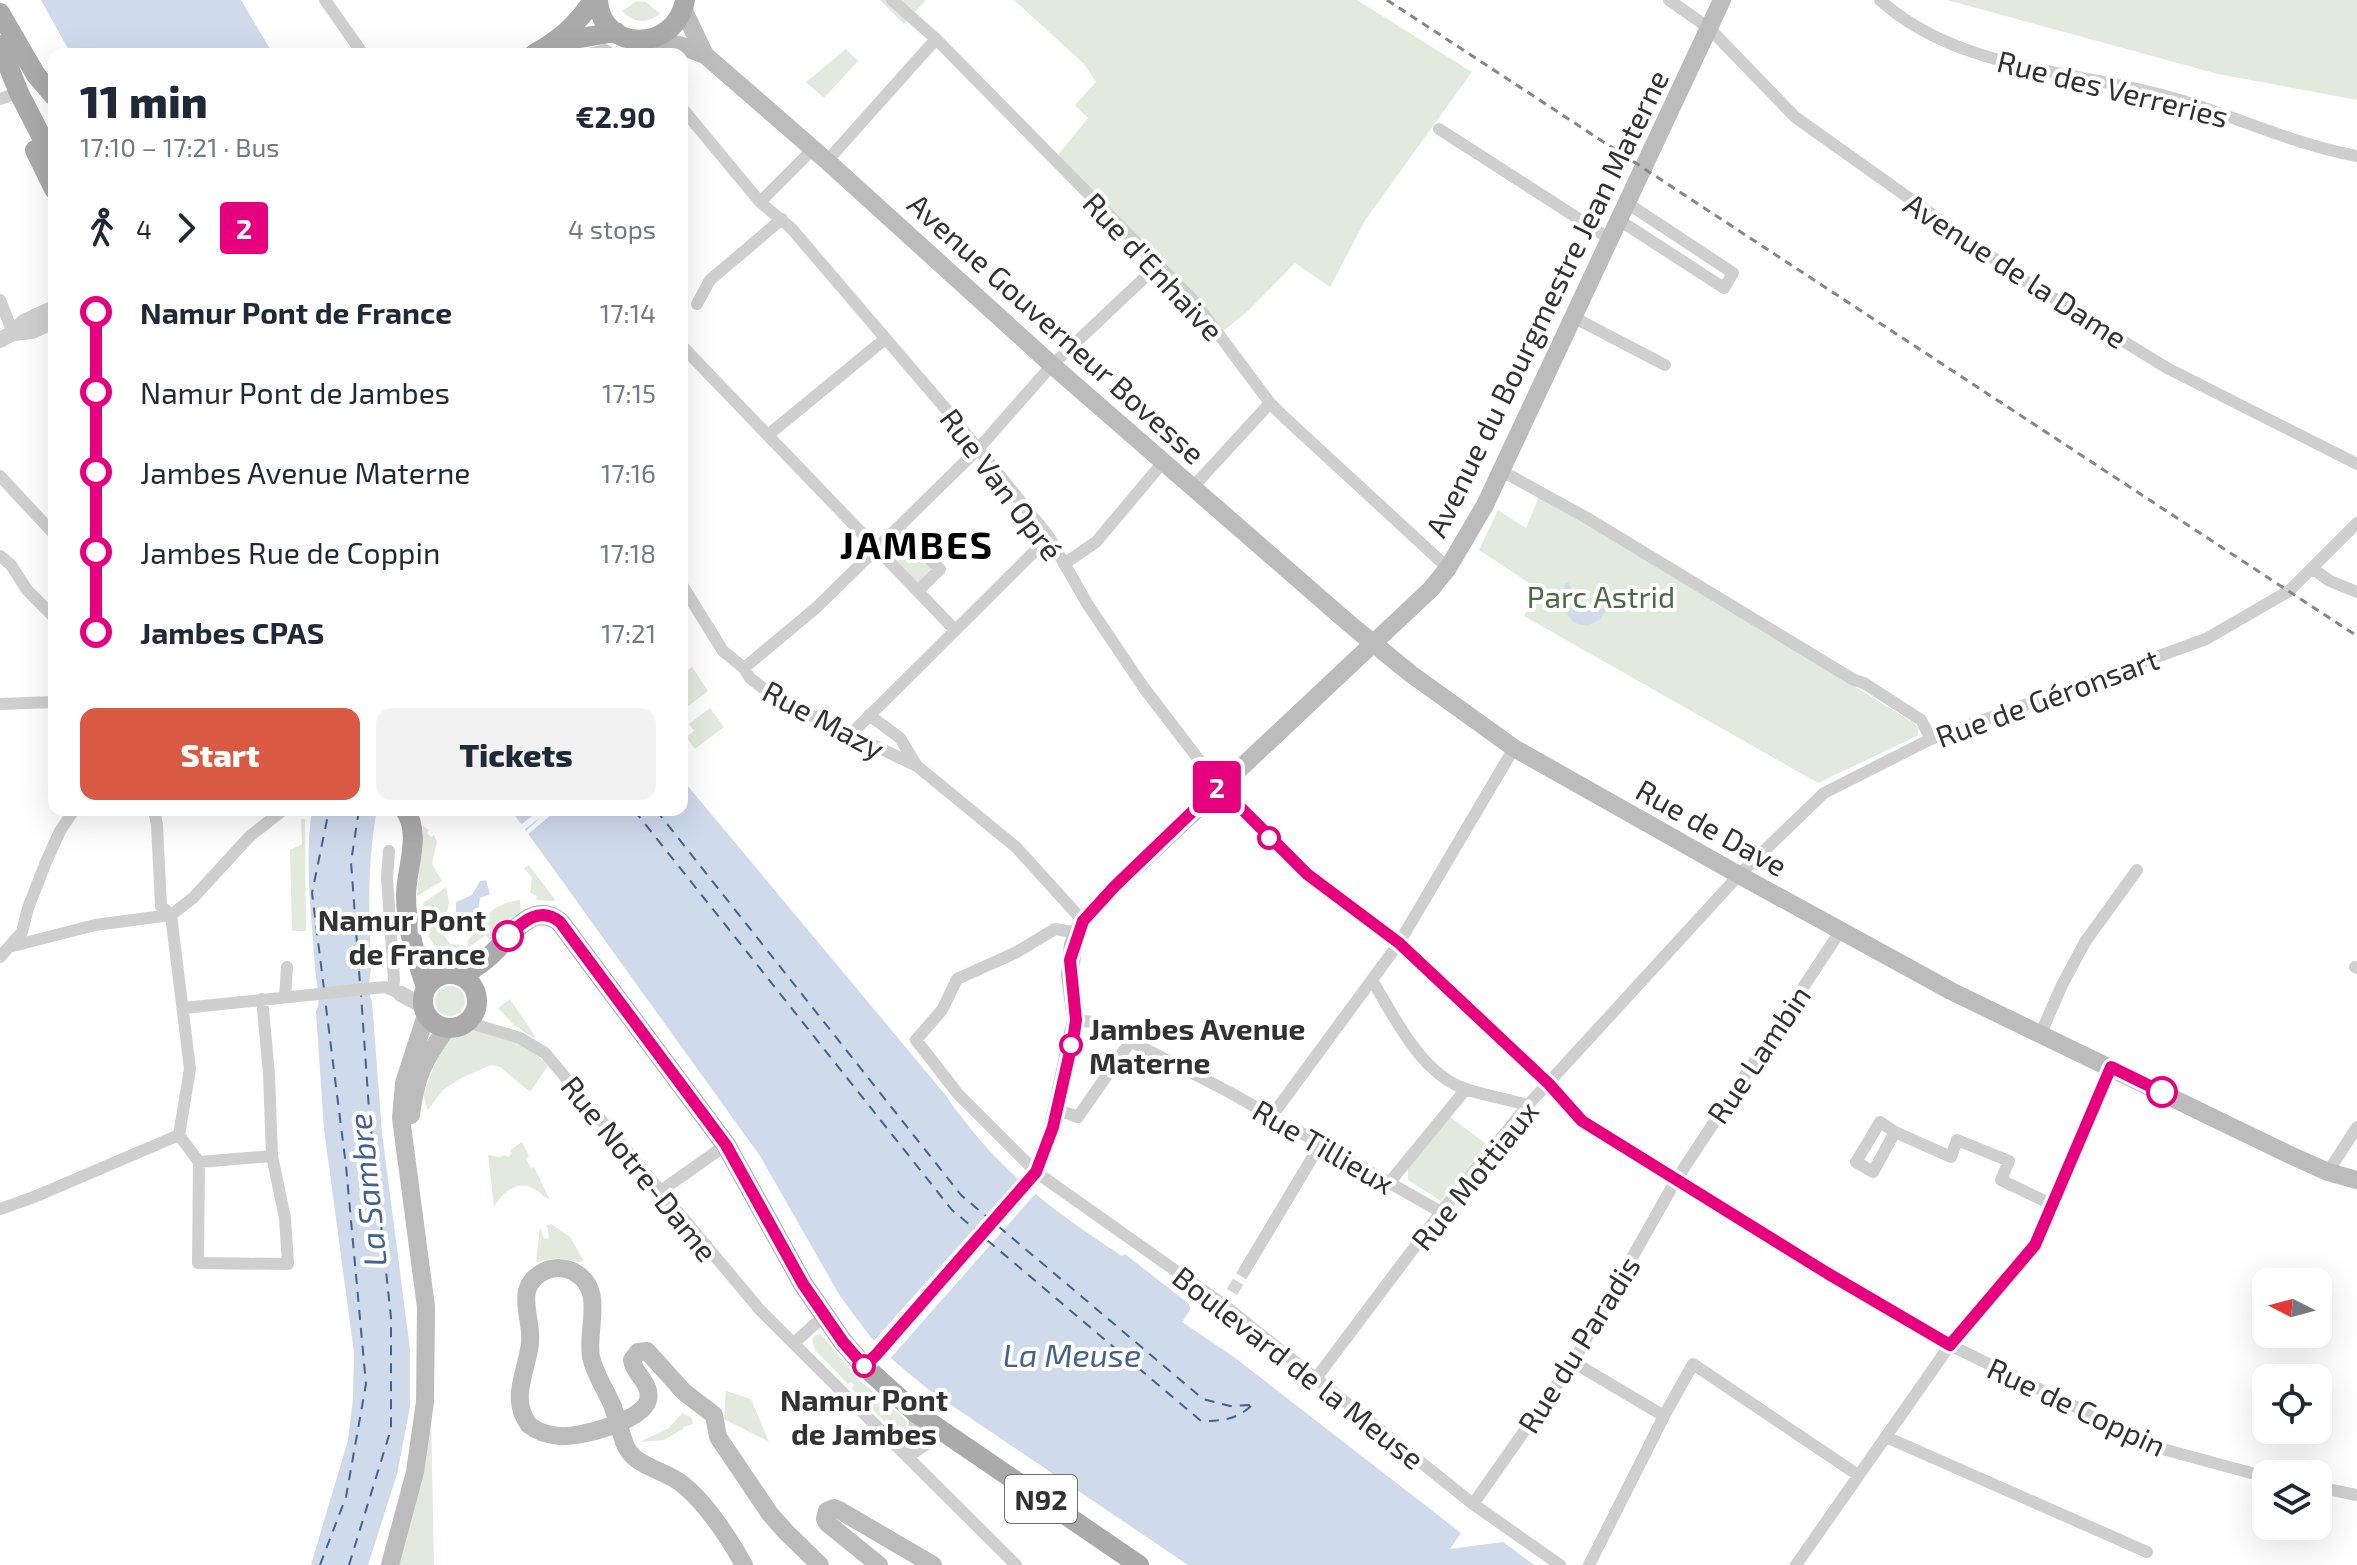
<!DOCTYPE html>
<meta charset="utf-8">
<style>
body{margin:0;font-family:"Exo 2",sans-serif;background:#f2f2f3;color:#1f2937;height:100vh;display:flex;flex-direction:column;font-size:30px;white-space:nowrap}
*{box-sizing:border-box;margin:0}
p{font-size:26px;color:#747a83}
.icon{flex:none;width:44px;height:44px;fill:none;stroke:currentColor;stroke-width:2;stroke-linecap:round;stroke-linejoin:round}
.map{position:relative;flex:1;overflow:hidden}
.panel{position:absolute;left:48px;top:48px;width:640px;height:768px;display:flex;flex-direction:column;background:#fff;border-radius:16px;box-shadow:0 8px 32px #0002}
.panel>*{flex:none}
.badge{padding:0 16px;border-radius:6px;font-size:28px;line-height:52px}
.needle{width:52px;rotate:276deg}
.tools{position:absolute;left:2252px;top:1268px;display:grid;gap:16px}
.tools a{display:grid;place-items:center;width:80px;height:80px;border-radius:16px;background:#fff;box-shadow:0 8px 32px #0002;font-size:40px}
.map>.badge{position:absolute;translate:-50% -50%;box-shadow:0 0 0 4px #fff}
.legs{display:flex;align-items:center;gap:12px;height:88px;padding:0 32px;font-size:26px}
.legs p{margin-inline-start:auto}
.summary{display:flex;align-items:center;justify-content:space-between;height:136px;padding:0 32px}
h1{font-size:44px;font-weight:800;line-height:60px}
.cta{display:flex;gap:16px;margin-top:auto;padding:16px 32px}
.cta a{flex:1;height:92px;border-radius:16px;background:#da5942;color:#fff;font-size:32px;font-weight:800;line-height:92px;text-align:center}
.cta a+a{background:#f2f2f3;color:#1f2937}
ul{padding:0 32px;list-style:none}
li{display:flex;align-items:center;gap:28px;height:80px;font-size:30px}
li i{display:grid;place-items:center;width:12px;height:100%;margin:0 10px;background:currentColor}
li i::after{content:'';width:20px;height:20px;margin:-10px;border:6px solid;border-radius:50%;background:#fff}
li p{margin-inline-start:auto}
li:first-child i{background:linear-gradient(#0000 50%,currentColor 0)}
li:last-child i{background:linear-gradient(currentColor 50%,#0000 0)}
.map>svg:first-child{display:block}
.green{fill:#e2eade}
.water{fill:#cfdaeb}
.pier{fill:#fff}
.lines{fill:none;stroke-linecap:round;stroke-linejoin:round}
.ferry{stroke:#44618f;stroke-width:2;stroke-dasharray:10 8;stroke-linecap:butt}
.minor-tunnel{stroke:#d6d6d6;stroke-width:12;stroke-dasharray:12 6;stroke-linecap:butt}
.minor{stroke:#cfcfcf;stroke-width:12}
.tertiary{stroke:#cfcfcf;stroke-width:16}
.secondary{stroke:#bcbcbc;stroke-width:18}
.primary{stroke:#aaa;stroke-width:20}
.rail{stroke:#878787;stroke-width:3;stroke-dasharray:8 6;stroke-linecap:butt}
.secondary-bridge{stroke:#bcbcbc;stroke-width:18}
.line-1-casing{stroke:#fff;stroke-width:18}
.line-1{stroke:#e6007e;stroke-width:12}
.stop-1-dot{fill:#fff;stroke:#e6007e;stroke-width:4}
.labels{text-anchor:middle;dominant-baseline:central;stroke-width:8;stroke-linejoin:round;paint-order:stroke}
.shield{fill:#fff;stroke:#707070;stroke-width:2}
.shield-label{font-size:28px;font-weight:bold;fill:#323232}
.street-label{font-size:30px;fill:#323232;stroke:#fff}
.park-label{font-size:30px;fill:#4b6b41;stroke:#fff}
.stop-label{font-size:30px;font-weight:bold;fill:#323232;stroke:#fff;text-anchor:end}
.water-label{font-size:32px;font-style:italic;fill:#44618f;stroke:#fff}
.district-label{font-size:38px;font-weight:bold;letter-spacing:2px;fill:#000;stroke:#fff}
</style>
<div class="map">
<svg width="2357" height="1565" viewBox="0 0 2357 1565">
<rect width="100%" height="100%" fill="#fff"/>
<!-- green -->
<path class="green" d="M880 0H926L904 24Z
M1014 0H1357L1472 72 1366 219 1330 287 1295 263 1249 310 1215 338 1053 161 1088 118 1075 105 1096 82 1084 64Z
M1947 0H2357V100L2218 74Z
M637 1 646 2 660 14C647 24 633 23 622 11Z
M846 49 858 61 824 98 806 82Z
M1540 494 1914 723 1919 729 1917 736 1818 783 1524 616 1538 589 1479 550 1498 510 1526 528Z
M898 539 933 568 919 586 887 550Z
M692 667 708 691 682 711V674Z
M710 708 724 727 695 749 686 737 694 731 689 724Z
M301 819H305L306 931H292L290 850 302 844Z
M423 826 429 830 427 833 431 837 434 835 437 842 432 864 442 881 417 896Z
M529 865 556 901 535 900 537 896 530 893 532 878 524 868Z
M446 887 449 903 443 934 450 944 462 945 461 955H464L460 959C432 956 422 928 423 903Z
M520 900 521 912 490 940 486 935 469 947 467 942C484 919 489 904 520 900Z
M435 1001a15 15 0 1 1 30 0a15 15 0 1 1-30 0Z
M510 999 535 1036 533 1038 513 1024 498 1008Z
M478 1029C504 1034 532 1046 548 1066L530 1092 500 1067 491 1065 461 1078 443 1090 428 1110 423 1095 438 1057 450 1037Z
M1449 1116 1489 1146 1441 1201 1408 1180V1169Z
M522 1142 529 1156 526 1159 531 1168 534 1167 550 1200C543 1197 535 1187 527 1186 512 1183 500 1196 494 1207L488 1155 500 1157 505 1155 508 1157 512 1153 510 1150Z
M551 1224 570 1237 584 1261 578 1262 558 1258 536 1262 540 1227 544 1239 549 1238 547 1225Z
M819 1334 823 1336 857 1378 907 1421 906 1429 898 1432 893 1430 851 1388 854 1385 851 1382 848 1384 815 1350 812 1341 814 1336Z
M726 1391 751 1399 769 1442 724 1419Z
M431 1413 434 1565H397Z
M682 1413 691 1417 693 1424 683 1427V1429L664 1440 640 1442 669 1428Z"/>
<!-- water -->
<path class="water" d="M41 0H241L273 54H71Z
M1568 582 1581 608 1585 610 1604 608 1605 612 1601 619 1587 626C1562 624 1563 601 1565 583Z
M682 779 948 1098C953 1108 963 1118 970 1128 1013 1182 1065 1219 1122 1256L1125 1254 1189 1304 1190 1310 1182 1322 1234 1357 1461 1533 1450 1549 1503 1542 1534 1565H1188L929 1390 894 1361 872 1339 840 1296 760 1156 511 810H682Z
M312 810H377C367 862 369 912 371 965 371 977 366 989 372 1001L382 1133 410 1349V1407L397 1474 368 1565H311L348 1440 353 1398 354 1353 324 1129 316 1012C322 998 316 983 315 969 312 917 304 862 312 810Z
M486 880 490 894 480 898 477 916 468 921 458 917 456 912V902L472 895 480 881Z"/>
<!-- pier -->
<path class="pier" d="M540 810H557L528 834 526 831 541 817 521 832 518 827Z
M1020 1177 1037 1192 888 1361 871 1344Z"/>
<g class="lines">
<!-- ferry -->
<path class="ferry" d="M359 810 351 862 360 984
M634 810 952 1210 976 1230
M656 810 961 1195 987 1217
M324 989 312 893 329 810
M998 1226 1203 1399 1230 1406 1251 1405
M987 1240 1201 1421C1221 1421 1237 1420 1252 1405
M320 1565 346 1497 366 1384 346 1166 325 999
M349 1565 391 1429V1318L369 1110 361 994"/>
<!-- minor-tunnel -->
<path class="minor-tunnel" d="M1232 1292 1245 1270"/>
<!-- minor -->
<path class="minor" d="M325 0 363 54
M892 0 936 39 1193 300 1270 403 1284 417 1448 568
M1669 0 1709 28 1795 117 2027 282 2167 368 2357 464
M1880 0C1962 74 2082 69 2183 101 2241 119 2297 145 2357 156
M589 54 605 50 611 54
M0 99 9 96
M682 108 760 202 791 228 951 415 1049 537 1088 605 1144 688 1219 786 1307 874 1399 943 1549 1084 1582 1121 1827 1273 1950 1345 2159 1448 2266 1477
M1439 129 1610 239
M827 161 936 39
M760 202 813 149
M1619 220 1724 288 1733 273 1627 203
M0 300 13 333
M697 304 710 280 782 219
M1573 317 1665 365
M682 346 955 630
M768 435 885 339
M1500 470 1587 518 1854 680 1864 683 1921 720 1931 739
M0 476 54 534
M1193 487 1270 403
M897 528 940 569 918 591
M0 556 11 565 27 590 54 617
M1064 564 1096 542 1164 461
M2313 569 2330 581 2357 592
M682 585 723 651 744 668 750 678 777 699 917 766 1016 847 1083 921
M744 668 817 607 978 449 1052 365 1158 265
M0 704 54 702
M869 715 900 738 917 766
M850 735 1049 537
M154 810 157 825 161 906 171 915
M389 851 387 878 394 980 393 990
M171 915 190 1069 179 1135
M1078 933 1055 929 1015 953 957 979 942 1010 916 1040 958 1094 1036 1172 1224 1305 1473 1504 1560 1565
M9 947 95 925 171 915 193 898 250 836 283 810
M0 957 22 932 28 908 46 862 60 831 74 810
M2355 967 2357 968
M1372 980C1394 1017 1422 1075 1466 1089 1486 1096 1508 1099 1528 1105
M285 997 287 967
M184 1008 385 987 401 994
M1076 1020 1093 1022 1229 1092 1441 1212
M467 1022 520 1038 545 1053 760 1310 1016 1565
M2041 1033 2062 985 2085 942 2137 870
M1058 1110 1078 1117 1130 1042
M1271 1117 1399 943 1514 748
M1895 1132 1873 1172 1856 1162 1880 1122 1895 1132 1951 1157 1957 1140 2009 1161 2001 1180 2053 1205
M179 1135 199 1162 198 1263 288 1264 285 1218 272 1156 269 1074 262 999
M199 1162 272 1156
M2328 1172 2357 1127
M1389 1183 1466 1089
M662 1190 726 1145
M0 1209 34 1197 179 1135
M1245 1270 1321 1143
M794 1343 825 1315
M1573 1362 1664 1416 1693 1364 1858 1475
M1317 1377 1441 1212 1528 1105 1739 875 1824 793 1931 739 2206 639 2289 591 2357 523
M1886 1437 2147 1552
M902 1450 913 1435 916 1413
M907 1457 943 1433
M2318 1487 2357 1495
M1473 1504 1573 1362 1676 1180 1841 930
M1589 1565 1664 1416
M1796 1565 1950 1345 2035 1245 2111 1067"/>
<!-- tertiary -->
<path class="tertiary" d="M13 333 32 331 54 321
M0 340 13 333 24 322 54 308
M401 994 423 1006"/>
<!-- secondary -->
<path class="secondary" d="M683 9 705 55
M652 39 679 45 705 55 827 161 1052 365 1352 626 1411 674 1514 748 1739 875 1951 991 2290 1155 2328 1172 2357 1180
M411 1115C416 1075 424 1060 447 1028
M864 1366 876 1355 1036 1172 1053 1127 1076 1020 1070 974 1073 945 1083 921 1115 886 1431 589 1448 568 1485 505 1722 0
M613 1407C606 1390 595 1375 591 1357 586 1329 606 1289 574 1272 565 1267 554 1267 545 1271 512 1286 533 1318 530 1343 527 1372 509 1398 529 1425 538 1432 547 1435 559 1436 579 1438 643 1421 648 1400 652 1383 634 1375 632 1360L638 1352 647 1351 684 1392 714 1415 718 1437 770 1514 787 1533 820 1565
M624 1442C632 1466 659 1468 678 1481 703 1498 729 1538 744 1565
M390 1565 415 1472 425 1402 426 1307 401 1118 404 1083 426 1015
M879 1565 827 1523 825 1519 827 1511 834 1508 839 1510 933 1565"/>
<!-- primary -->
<path class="primary" d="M598 0C601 53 676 53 685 0
M0 13 36 75 54 96
M556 42 616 32
M0 45 19 93 54 161
M534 54C559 40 577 25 593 0
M35 150 54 189
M405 810C422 835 406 868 406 896 406 926 416 958 426 987
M423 1001a27 27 0 1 1 54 0a27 27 0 1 1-54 0Z
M462 977C472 968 484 963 493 953 511 936 532 900 560 922L726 1145 803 1284 843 1342 864 1366 916 1413 1139 1565"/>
<!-- rail -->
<path class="rail" d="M1387 0 2357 636"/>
<!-- secondary-bridge -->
<path class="secondary-bridge" d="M613 1407 624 1442"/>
</g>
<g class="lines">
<!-- line-1 casing -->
<g class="line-1-casing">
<path id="line-1" d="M508 936C523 921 540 906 560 922L726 1145 803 1284 843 1342 864 1366 876 1355 1036 1172 1053 1127 1074 1034 1076 1020 1070 960 1083 921 1115 886 1219 786 1307 874 1399 943 1549 1084 1582 1121 1827 1273 1950 1345 2035 1245 2111 1067 2162 1092"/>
</g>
<!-- line-1 -->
<use href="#line-1" class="line-1"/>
</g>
<!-- markers -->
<g class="stop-1-dot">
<circle cx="1269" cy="838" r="10"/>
<circle cx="508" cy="936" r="14"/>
<circle cx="1071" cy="1045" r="10"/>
<circle cx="2162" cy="1092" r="14"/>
<circle cx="864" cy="1366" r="10"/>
</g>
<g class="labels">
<!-- shield labels -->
<rect class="shield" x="1005" y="1475" width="72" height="48" rx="6"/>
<g class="shield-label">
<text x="1041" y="1499">N92</text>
</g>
<!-- street labels -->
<g class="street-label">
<text transform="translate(2113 88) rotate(14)">Rue des Verreries</text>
<text transform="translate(1154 266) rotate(47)">Rue d'Enhaive</text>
<text transform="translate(2016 270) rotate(33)">Avenue de la Dame</text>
<text transform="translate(1546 303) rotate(-64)">Avenue du Bourgmestre Jean Materne</text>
<text transform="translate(1057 328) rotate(42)">Avenue Gouverneur Bovesse</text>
<text transform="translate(1002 484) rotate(53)">Rue Van Opré</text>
<text transform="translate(2047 697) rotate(-20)">Rue de Géronsart</text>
<text transform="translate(824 719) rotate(28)">Rue Mazy</text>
<text transform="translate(1712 827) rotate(29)">Rue de Dave</text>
<text transform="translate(1758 1054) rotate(-56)">Rue Lambin</text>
<text transform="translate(1324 1146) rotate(30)">Rue Tillieux</text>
<text transform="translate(640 1168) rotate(51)">Rue Notre-Dame</text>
<text transform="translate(1474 1175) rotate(-51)">Rue Mottiaux</text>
<text transform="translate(1578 1344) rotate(-58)">Rue du Paradis</text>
<text transform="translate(1299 1367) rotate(38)">Boulevard de la Meuse</text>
<text transform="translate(2077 1406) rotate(25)">Rue de Coppin</text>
</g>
<!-- park labels -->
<g class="park-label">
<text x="1601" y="596">Parc Astrid</text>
</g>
<!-- stop labels -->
<g class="stop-label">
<text x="486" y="919">Namur Pont<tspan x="486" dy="34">de France</tspan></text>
<text x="1089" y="1028" text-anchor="start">Jambes Avenue<tspan x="1089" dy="34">Materne</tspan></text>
<text x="864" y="1399" text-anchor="middle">Namur Pont<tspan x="864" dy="34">de Jambes</tspan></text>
</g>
<!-- water labels -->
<g class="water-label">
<text transform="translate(366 1190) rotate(-96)">La Sambre</text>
<text x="1072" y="1354">La Meuse</text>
</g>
<!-- district labels -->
<g class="district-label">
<text x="917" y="544">JAMBES</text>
</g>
</g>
</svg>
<div class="tools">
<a><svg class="needle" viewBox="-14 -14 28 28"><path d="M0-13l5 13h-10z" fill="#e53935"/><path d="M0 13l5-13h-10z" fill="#747a83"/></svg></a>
<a><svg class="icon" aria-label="locate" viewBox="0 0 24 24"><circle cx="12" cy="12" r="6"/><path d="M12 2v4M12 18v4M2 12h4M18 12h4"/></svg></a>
<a><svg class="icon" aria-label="layers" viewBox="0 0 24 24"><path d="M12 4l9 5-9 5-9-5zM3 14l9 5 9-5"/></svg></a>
</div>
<b class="badge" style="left:1217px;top:787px;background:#e6007e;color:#fff">2</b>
<section class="panel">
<div class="summary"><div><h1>11 min</h1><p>17:10 – 17:21 · Bus</p></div><b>€2.90</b></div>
<div class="legs"><svg class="icon" aria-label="walk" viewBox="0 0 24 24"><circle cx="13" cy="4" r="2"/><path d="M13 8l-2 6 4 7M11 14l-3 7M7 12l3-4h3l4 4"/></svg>4<svg class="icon" aria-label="forward" viewBox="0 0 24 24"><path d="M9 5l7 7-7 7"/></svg><b class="badge" style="background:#e6007e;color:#fff">2</b><p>4 stops</p></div>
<ul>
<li><i style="color:#e6007e"></i><b>Namur Pont de France</b><p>17:14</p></li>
<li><i style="color:#e6007e"></i><span>Namur Pont de Jambes</span><p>17:15</p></li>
<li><i style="color:#e6007e"></i><span>Jambes Avenue Materne</span><p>17:16</p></li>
<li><i style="color:#e6007e"></i><span>Jambes Rue de Coppin</span><p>17:18</p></li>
<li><i style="color:#e6007e"></i><b>Jambes CPAS</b><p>17:21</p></li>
</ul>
<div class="cta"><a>Start</a><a>Tickets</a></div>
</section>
</div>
